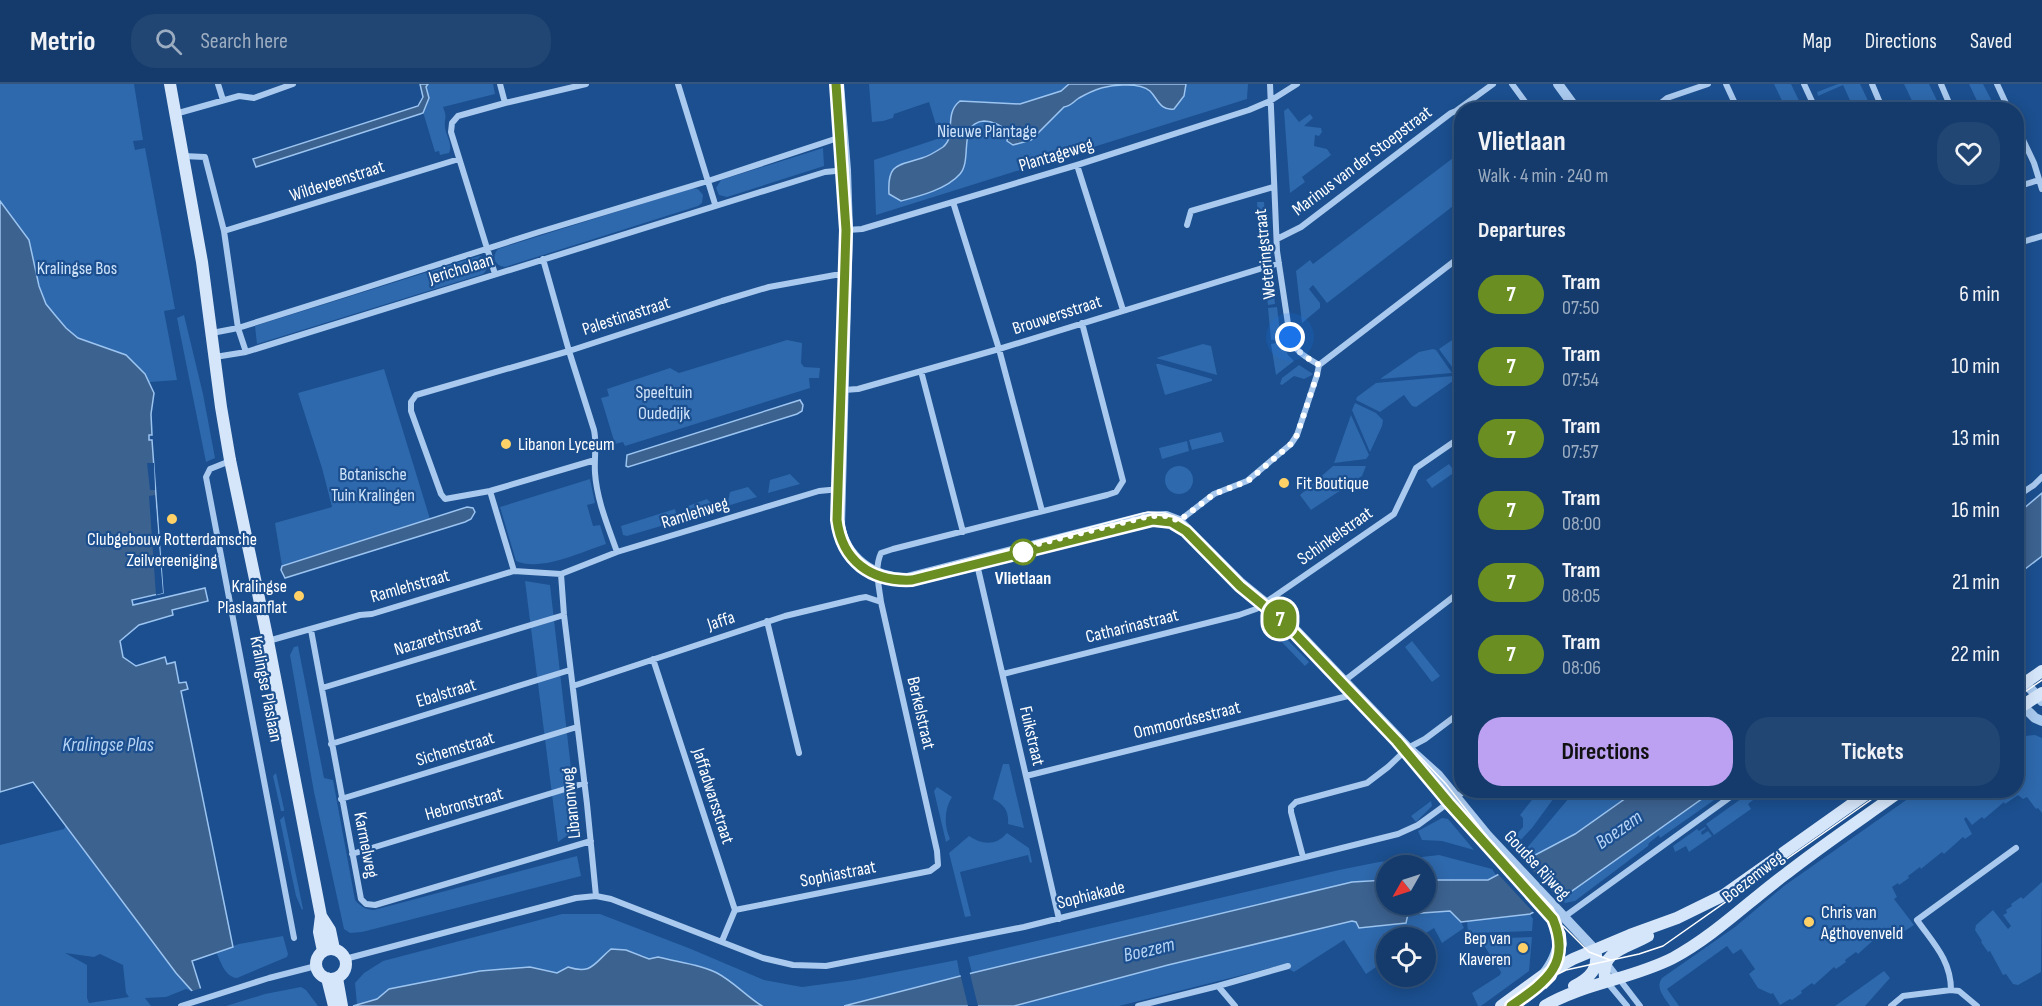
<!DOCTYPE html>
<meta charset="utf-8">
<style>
body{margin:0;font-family:"Sofia Sans Condensed",sans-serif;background:#214673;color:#f1f3f6;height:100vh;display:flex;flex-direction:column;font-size:22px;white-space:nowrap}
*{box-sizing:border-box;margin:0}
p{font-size:20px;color:#9dadc1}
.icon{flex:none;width:33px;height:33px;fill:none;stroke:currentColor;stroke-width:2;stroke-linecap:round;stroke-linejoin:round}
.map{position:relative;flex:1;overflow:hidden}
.panel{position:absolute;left:1454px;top:18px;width:570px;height:696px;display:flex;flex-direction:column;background:#143b6b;border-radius:24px;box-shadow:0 3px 15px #0003,0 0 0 2px #33557e}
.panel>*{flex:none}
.badge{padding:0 12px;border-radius:20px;font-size:21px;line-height:39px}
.needle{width:39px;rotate:231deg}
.fabs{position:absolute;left:1376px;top:771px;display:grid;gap:12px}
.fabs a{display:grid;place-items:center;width:60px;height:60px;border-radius:50%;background:#143b6b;box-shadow:0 3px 15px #0003,0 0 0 2px #33557e;font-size:30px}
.you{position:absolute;width:30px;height:30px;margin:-15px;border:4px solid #fff;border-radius:50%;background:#1a73e8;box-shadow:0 0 0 9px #1a73e833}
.map>.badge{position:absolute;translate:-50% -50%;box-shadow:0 0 0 3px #fff}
h2{padding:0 24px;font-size:22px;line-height:54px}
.round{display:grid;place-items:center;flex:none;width:63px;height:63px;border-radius:24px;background:#214673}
.head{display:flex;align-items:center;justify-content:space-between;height:102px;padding:0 24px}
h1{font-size:28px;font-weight:700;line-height:45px}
.primary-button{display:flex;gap:12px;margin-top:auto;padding:12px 24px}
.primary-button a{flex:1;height:69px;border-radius:24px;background:#bca0f2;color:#111;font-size:24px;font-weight:700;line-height:69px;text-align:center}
.primary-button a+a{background:#214673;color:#f1f3f6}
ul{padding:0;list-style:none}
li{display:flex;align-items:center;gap:18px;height:72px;padding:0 24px}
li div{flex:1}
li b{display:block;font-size:22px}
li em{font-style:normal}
li .badge{min-width:66px;font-weight:700;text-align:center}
header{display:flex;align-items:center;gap:36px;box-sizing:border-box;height:84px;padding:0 30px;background:#143b6b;border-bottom:2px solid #33557e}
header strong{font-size:28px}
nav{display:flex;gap:33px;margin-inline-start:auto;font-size:21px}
.search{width:420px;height:54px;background:#214673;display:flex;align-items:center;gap:15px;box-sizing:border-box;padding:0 21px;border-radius:24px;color:#9dadc1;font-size:22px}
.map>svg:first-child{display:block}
.green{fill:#2e69ad;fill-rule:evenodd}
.water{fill:#3c6290;stroke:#9cc4f0;stroke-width:1.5}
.pier{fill:#1b4f8f}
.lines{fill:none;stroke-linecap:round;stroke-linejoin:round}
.minor{stroke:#a9c9ee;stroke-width:6}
.tertiary{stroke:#a9c9ee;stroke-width:10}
.secondary{stroke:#d6e6fa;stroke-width:12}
.tram{stroke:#fff;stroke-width:1.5}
.line-casing{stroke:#fff;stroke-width:14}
.line{stroke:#6b8e23;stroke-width:9}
.walk{stroke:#fff;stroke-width:6;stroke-dasharray:0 10.8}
.poi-dot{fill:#ffd166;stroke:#1b4f8f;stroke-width:2}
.stop-dot{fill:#fff;stroke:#6b8e23;stroke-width:3}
.labels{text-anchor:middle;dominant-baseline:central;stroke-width:4.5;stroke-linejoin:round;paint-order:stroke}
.park-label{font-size:18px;fill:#cfe3fa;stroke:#1b4f8f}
.street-label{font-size:18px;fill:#fff;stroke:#1b4f8f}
.poi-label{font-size:18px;fill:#fff;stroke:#1b4f8f;text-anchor:start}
.stop-label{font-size:18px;font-weight:bold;fill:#fff;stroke:#1b4f8f}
.water-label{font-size:20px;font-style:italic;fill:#b5d3f5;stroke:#1b4f8f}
</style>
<header>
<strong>Metrio</strong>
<div class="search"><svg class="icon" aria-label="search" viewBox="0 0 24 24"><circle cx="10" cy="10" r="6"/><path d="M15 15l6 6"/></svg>Search here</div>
<nav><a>Map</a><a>Directions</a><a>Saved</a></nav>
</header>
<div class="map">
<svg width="2042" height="922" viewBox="0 0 2042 922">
<rect width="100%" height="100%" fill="#1b4f8f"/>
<!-- green -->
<path class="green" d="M0 0H134L143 56 133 57 135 66 145 64 175 225 164 227 177 296 56 305 0 206Z
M428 0H493L495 10 443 23C448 36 444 32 445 43 446 53 453 59 449 69L440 71 439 67 435 68 423 28 429 14 426 3Z
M869 0H1248L1247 15 876 131 874 76 940 54 929 18 894 30 893 34 883 37 872 38Z
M1774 0H1791L1803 25H1786Z
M1838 0H1860L1872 25H1854L1843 1 1818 12 1817 8Z
M1904 0H1929L1941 25H1916Z
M1969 0H1983L1996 25H1981Z
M1288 24 1299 38 1310 30 1313 34 1304 42 1321 44 1322 48 1319 52 1315 51 1314 62 1327 65 1331 71 1302 93 1305 98 1290 109 1284 27Z
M823 64 824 82 727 113 719 111 716 104 721 96Z
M1461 68V75L1454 80 1461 90V116L1327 219 1313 201 1309 205 1320 219V224L1302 239 1296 187 1310 176 1313 180Z
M693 104 698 105 703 111 702 119 698 122 505 183C495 182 491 173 498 165Z
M1257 118H1264L1269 172H1262Z
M479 172 483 173 487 185 483 190 257 260 255 242Z
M1273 200 1275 220 1268 221 1265 201Z
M1277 223 1281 255 1271 256 1268 224Z
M184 231 203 310 215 374 206 378 177 234Z
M1461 250V283L1455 287 1439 265Z
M787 256 802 259 801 279 804 283 820 284 819 294H809L810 304 625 362 623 358 615 360 601 314 609 312 607 305 670 284 679 289Z
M1282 258 1288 271 1294 277 1276 291 1271 260Z
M1203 260 1211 262 1217 291 1156 274Z
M1433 265 1436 266 1452 289 1380 295 1419 268Z
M1156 280H1159L1212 295V297L1165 311Z
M1299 281 1313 290 1312 291 1304 295 1294 292 1282 301 1280 300 1282 294Z
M384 285 430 435 282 482 275 439 332 423 322 384 298 309Z
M1453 292 1455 295 1453 297 1416 323 1412 322 1404 311 1380 328 1356 316 1357 313 1376 299Z
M1355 319 1376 329 1383 336 1382 342 1370 368 1352 326Z
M1351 331 1369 371 1366 375 1334 379Z
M1221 348 1224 358 1192 366 1189 356Z
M1187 357 1189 367 1162 375 1159 364Z
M1449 380 1455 388 1432 404 1426 396Z
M1165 396a14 14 0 1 1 28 0a14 14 0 1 1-28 0Z
M1333 382H1366L1362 392 1311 426 1300 411Z
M790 390 800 400 768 409 770 396Z
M590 395 595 419 587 421 593 442 600 441 606 460C581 468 541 488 516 477L500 423Z
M748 403 757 413 727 422 730 408Z
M707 415 717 425 686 435 688 422Z
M675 425 678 437 627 452 623 451 621 442Z
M525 497 550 501 577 737 568 751 558 758Z
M1279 547 1309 578 1305 582 1275 551Z
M1412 557 1440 592 1432 598 1405 563Z
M298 562 324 694 333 696 355 816C360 822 366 826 374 826L577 772 581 792 362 848 350 849 344 845 314 708 290 571 294 563Z
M2035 651 2042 654V729L2038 724 2036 725 2027 713 2023 715 2018 711 2005 720 2004 718 1984 735 1982 733 1972 741 1966 733 1964 735 1972 750 1965 755 1963 753 1944 770 1942 768 1921 785 1920 783 1908 792 1909 794 1899 801 1898 799 1892 803 1897 813 1894 815 1914 841 1903 848 1901 846V849L1897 852 1891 847 1879 855 1877 853 1858 870 1856 868 1845 876 1846 878 1836 885 1834 883 1814 901 1812 899 1801 907 1802 909 1792 916 1790 915 1780 921 1773 909 1771 910 1758 904 1749 890 1755 885 1741 865 1733 870 1727 862 1667 905 1679 922H1670C1664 913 1655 904 1662 894L1735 843 1784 802 1919 707 2016 706V653Z
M1003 680H1009L1024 744 1008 740C1009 728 1005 721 993 715Z
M276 689 284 725V727H281L273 692Z
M937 703 952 713C944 726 944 741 950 755L946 758 934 707Z
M1530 707H1559L1532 744 1517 760 1512 755 1523 743V734L1520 731 1535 712Z
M1575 707H1636L1575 750 1526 777 1523 770 1526 765Z
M1713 707H1727L1660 754 1659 751 1649 759 1648 762 1575 817 1565 819 1560 815Z
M1752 707H1754L1758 712 1748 720 1751 725 1714 751 1706 740Z
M1431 717 1432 722 1416 738 1411 732Z
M284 732 303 825 302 826 296 812 280 736Z
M1442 734 1448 735 1474 766 1442 757 1422 756 1418 747Z
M66 741 176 889 192 907 186 905 166 913 145 914 151 922H0V761L64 745ZM65 869 94 873 100 870 123 881 126 909 129 913 89 919 87 914V881Z
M1705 743 1706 744 1701 748 1702 751 1708 747 1712 752 1689 768 1686 762 1675 768 1673 762 1697 745 1699 747Z
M1007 749 1029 764 1032 778 1030 779 1028 771 960 788 971 832 965 833 949 769 969 752C982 761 996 762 1007 749Z
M1439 771 1492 785 1496 791 1488 796H1425V782H1386V796L1352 798 1322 805 972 889 968 873 1339 786 1379 778Z
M2042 798 2041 888 2018 901 2013 900 2006 890 2003 891 1990 867 1988 868 1981 858 1982 857 1975 846 1976 841 1993 826 2008 845 2011 842 2003 831 2007 829 2006 826 2012 822 2011 820 2021 813 2023 815Z
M1450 827 1461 838 1464 844 1442 859 1434 844 1420 853 1386 854V876L1366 890 1344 856 1294 888 1282 881 1119 922H1014L1168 881 1352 837 1356 838 1358 843 1407 838 1408 830Z
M562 830H600L691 865 764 896 802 903 854 896 957 876 960 892 844 922H762L747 913 727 895 714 887 658 873 649 875 642 871 598 877C588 888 582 887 568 883L557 889 530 883 480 887 389 905 377 915 357 921 355 899 364 889 383 877Z
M1530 830 1533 835 1532 847 1468 849 1467 837Z
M283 852 288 870 287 873 237 894C225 893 221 878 216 868L239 860Z
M1532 853 1529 887 1481 922H1478L1472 909 1500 891 1501 888 1480 855Z
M1884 887 1890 894 1865 922H1835Z
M301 903 306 906 318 922H226L265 910Z"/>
<!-- water -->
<path class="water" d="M420 0H428L426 3 429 14 423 29 420 30 256 83 253 75 418 22 423 13Z
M1069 0H1186L1184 12 1174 25C1160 27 1158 15 1150 7 1144 2 1134 1 1127 1 1109 0 1095 5 1079 14 1073 18 1071 22 1064 23L1031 56 1013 61 1007 57 1009 48C1002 42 994 37 984 37 957 39 973 75 960 90 947 105 920 112 901 117L889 110C887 78 899 82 922 74 929 72 937 67 943 63 957 52 943 30 960 17L1020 20 1061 7Z
M0 117 29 156 39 202 46 220 55 231 66 244 78 254 126 271 145 290 154 309 151 330 152 351H149V356H152L163 509 132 516 133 521 205 504 208 517 172 526 173 531 139 541 120 557 123 573 136 582 165 573 167 580 175 578 179 599 186 598 188 605 181 607 233 863 192 877 206 922H197L192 907 176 889 33 698 0 708Z
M800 316 803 321 802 327 797 330 628 383 626 382 627 371Z
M2042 409V472L2016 492V431Z
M467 423 473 424 475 428 471 435 465 438 285 494 281 486 282 482Z
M1636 707H1713L1562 814 1530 830 1461 838 1450 827 1408 830 1406 839 1359 844 1356 838 1352 837 1168 881 1014 922H844L972 889 1352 798 1386 796V820H1425V796H1488L1575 750Z
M611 865 626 866 649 875 658 873C677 878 700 880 717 889 734 898 746 912 762 922H353L377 915 389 905 480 887 530 883 557 889 568 883C592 891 594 879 611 865Z"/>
<!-- pier -->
<path class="pier" d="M147 379H154L155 406H150Z
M155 411 163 509 156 511 149 412Z
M1523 776 1561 817 1535 830 1497 789Z
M969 886 978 922H968L960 889Z
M202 904 208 922H194L189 908Z"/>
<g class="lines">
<!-- minor -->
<path class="minor" d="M218 0 223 16
M500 0 505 19
M678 0 715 120
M1512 0 1531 26
M1726 0 1738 26
M1804 0 1816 26
M1872 0 1883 26
M1941 0 1952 26
M1997 0 2009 26
M1652 26 1667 14 1708 0
M175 30 239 12 254 14 293 0
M2016 41 2034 79 2042 105
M183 72 205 73 224 147 238 244 246 268
M1077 81 1123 226
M2016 103 2039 96
M953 118 999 265 1042 427
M1187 141 1191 127 1273 103
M848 146 862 145 1077 81 1249 26 1270 17 1297 0
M224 147 459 75
M1277 155 1301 143 1451 29 1456 27 1493 0
M2016 160 2042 152
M543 175 569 267 594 346C597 360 594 374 595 389 597 417 608 442 617 468
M495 190 451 48 452 39 458 32 505 19 586 0
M212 249 238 244 352 208 539 148 708 97 844 52
M215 273 246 268 825 88 846 86
M1319 281 1461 172
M921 287 963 448
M844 306 858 305 999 265 1279 179
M595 376 490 407 445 415 441 410 411 327V318L416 311 569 267 722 217 769 203 835 191H847
M230 377 210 385 206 393 294 854
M490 407 514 487
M2016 413 2034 401 2042 393
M1179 437 1214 410 1247 397 1291 360 1297 351 1317 291 1319 281C1306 273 1295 268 1290 253L1277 167 1270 0
M976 476 1059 835
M561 490 564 531 587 720 596 812
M561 490 617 468 819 407 840 405
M767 537 799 669
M311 546 361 815 366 820 375 821 591 757
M268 557 360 531 372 530 514 487 561 490
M653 575 735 826 722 857
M1003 590 1239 531 1256 525 1394 430 1416 384 1461 353
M1344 597 1461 507
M573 602 785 532 860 514 866 513 881 518
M322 604 564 531
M331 660 570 586
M1026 692 1356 610
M341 715 577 643
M352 770 585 699
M1303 773 1291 728V723L1296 718 1367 699 1388 683 1408 664 1425 655 1461 628
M735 826 930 787 938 781 937 767 881 518C879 502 874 484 881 469L893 465 1107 411 1116 408 1123 397 1082 239
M1564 833 1740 706
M345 875 576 814 596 812 611 815 763 874 793 881 826 882 1024 843 1398 750 1418 741 1466 706
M1607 879 1640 922
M1607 898 1627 922
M1218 902 1235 922
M181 922 269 894 316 882
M1138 922 1218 902 1288 882
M1891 922 1903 912 1951 906
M1977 922 1959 907 1951 906C1951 876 1933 859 1917 836L2016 764"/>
<!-- tertiary -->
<path class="tertiary" d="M839 0 846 86 848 146 840 440C845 474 874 494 907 494L1144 433 1166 432 1179 437 1240 498 1284 534 1408 664 1438 691 1487 751 1595 866
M1558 0 1577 26
M2016 589 2042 617
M2016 615 2035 634 2042 637
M1417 679 1447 720 1495 769
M1538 816C1562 842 1565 864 1542 892"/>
<!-- secondary -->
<path class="secondary" d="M170 0 202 178 221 323 230 376 268 557 321 832 319 848 323 867
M2016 605 2042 587
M2016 626 2042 609
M321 832 330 846 334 865
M316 880a15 15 0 1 1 30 0a15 15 0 1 1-30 0Z
M327 894 334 922
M337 894 342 922
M1606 897C1597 867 1630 863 1648 852
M1574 902C1590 894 1600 884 1595 866
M1501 922 1542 892 1573 875 1630 851 1677 834 1724 811 1872 706
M1545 922C1584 899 1632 895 1673 874 1714 852 1749 817 1787 789 1824 760 1863 734 1902 706"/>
<!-- tram -->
<path class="tram" d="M843 0 851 146 843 433C846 467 870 491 905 492L1148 428 1165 429 1181 435 1236 491 1286 532 1446 700 1489 755 1553 824 1565 849 1566 860 1562 880 1555 895 1546 904
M2016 614 2042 596
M1425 690 1463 733
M1563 842 1589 868 1610 876
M1511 922 1558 890 1566 886 1639 870 1663 862 1885 706"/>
</g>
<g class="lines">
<!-- line casing -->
<g class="line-casing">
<path id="line" d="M836 0 846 146 837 436C842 477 871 498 912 496L1153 436 1171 438 1186 447 1240 502 1285 539 1397 657 1449 719 1553 835C1572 881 1545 898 1511 922"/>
</g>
<!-- line -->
<use href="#line" class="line"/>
<!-- walk -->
<path class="walk" d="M1023 468 1022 464 1150 432H1166L1179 437 1214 410 1248 397 1291 360 1297 351 1317 291 1319 281C1306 273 1295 268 1290 253"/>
</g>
<!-- markers -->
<g class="poi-dot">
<circle cx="506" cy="360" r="6"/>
<circle cx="1284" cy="399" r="6"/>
<circle cx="172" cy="435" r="6"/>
<circle cx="299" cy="512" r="6"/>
<circle cx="1809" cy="838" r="6"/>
<circle cx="1523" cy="864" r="6"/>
</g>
<circle class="stop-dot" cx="1023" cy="468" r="12"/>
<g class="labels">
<!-- park labels -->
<g class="park-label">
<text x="987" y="47">Nieuwe Plantage</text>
<text x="77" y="184">Kralingse Bos</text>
<text x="664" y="308">Speeltuin<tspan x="664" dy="21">Oudedijk</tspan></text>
<text x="373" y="390">Botanische<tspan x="373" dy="21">Tuin Kralingen</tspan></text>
</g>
<!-- street labels -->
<g class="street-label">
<text transform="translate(1056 71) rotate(-17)">Plantageweg</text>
<text transform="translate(1362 77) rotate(-37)">Marinus van der Stoepstraat</text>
<text transform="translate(337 97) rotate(-18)">Wildeveenstraat</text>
<text transform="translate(1265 170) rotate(-96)">Weteringstraat</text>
<text transform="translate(461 185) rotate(-17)">Jericholaan</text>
<text transform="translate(1057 231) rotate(-18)">Brouwersstraat</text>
<text transform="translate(626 232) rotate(-18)">Palestinastraat</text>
<text transform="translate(695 429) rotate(-17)">Ramlehweg</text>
<text transform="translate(1335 452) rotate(-35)">Schinkelstraat</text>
<text transform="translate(410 502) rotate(-16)">Ramlehstraat</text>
<text transform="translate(721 537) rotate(-18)">Jaffa</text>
<text transform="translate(1132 542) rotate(-14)">Catharinastraat</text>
<text transform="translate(438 553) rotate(-17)">Nazarethstraat</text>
<text transform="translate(266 605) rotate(79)">Kralingse Plaslaan</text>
<text transform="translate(446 609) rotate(-17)">Ebalstraat</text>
<text transform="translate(921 629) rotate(77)">Berkelstraat</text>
<text transform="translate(1187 636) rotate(-14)">Ommoordsestraat</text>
<text transform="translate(1032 652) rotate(77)">Fuikstraat</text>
<text transform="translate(455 665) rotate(-17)">Sichemstraat</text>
<text transform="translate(713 712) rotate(72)">Jaffadwarsstraat</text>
<text transform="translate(571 719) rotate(-96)">Libanonweg</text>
<text transform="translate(464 720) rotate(-16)">Hebronstraat</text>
<text transform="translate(366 761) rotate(79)">Karmelweg</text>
<text transform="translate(1537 781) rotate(47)">Goudse Rijweg</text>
<text transform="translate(838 790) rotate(-11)">Sophiastraat</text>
<text transform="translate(1753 793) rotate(-38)">Boezemweg</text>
<text transform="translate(1091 811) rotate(-14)">Sophiakade</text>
</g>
<!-- poi labels -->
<g class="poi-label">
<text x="518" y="360">Libanon Lyceum</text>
<text x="1296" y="399">Fit Boutique</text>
<text x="172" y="455" text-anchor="middle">Clubgebouw Rotterdamsche<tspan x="172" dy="21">Zeilvereeniging</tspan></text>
<text x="287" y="502" text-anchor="end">Kralingse<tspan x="287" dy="21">Plaslaanflat</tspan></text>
<text x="1821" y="828">Chris van<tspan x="1821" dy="21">Agthovenveld</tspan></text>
<text x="1511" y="854" text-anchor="end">Bep van<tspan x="1511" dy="21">Klaveren</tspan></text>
</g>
<!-- stop labels -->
<g class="stop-label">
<text x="1023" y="494">Vlietlaan</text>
</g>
<!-- water labels -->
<g class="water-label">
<text x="108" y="661">Kralingse Plas</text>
<text transform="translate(1619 746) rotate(-35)">Boezem</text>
<text transform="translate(1149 866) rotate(-13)">Boezem</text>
</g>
</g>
</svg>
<div class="fabs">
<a><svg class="needle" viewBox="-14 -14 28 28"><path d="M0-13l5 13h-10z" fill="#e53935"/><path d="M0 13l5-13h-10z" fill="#9dadc1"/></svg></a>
<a><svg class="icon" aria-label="locate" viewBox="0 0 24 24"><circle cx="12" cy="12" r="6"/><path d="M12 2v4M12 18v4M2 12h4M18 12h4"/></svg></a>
</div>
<div class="you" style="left:1290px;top:253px"></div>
<b class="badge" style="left:1280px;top:535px;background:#6b8e23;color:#fff">7</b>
<section class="panel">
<div class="head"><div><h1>Vlietlaan</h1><p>Walk · 4 min · 240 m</p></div><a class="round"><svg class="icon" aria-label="heart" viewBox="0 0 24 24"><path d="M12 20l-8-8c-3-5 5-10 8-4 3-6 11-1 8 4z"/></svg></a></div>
<h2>Departures</h2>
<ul>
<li><span class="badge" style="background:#6b8e23;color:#fff">7</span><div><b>Tram</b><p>07:50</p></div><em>6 min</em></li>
<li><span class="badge" style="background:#6b8e23;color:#fff">7</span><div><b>Tram</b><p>07:54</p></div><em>10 min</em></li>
<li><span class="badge" style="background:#6b8e23;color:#fff">7</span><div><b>Tram</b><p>07:57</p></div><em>13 min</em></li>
<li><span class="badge" style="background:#6b8e23;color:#fff">7</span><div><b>Tram</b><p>08:00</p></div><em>16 min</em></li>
<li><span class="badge" style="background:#6b8e23;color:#fff">7</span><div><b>Tram</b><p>08:05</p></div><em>21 min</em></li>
<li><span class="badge" style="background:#6b8e23;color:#fff">7</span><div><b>Tram</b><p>08:06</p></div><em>22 min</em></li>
</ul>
<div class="primary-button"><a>Directions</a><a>Tickets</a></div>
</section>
</div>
